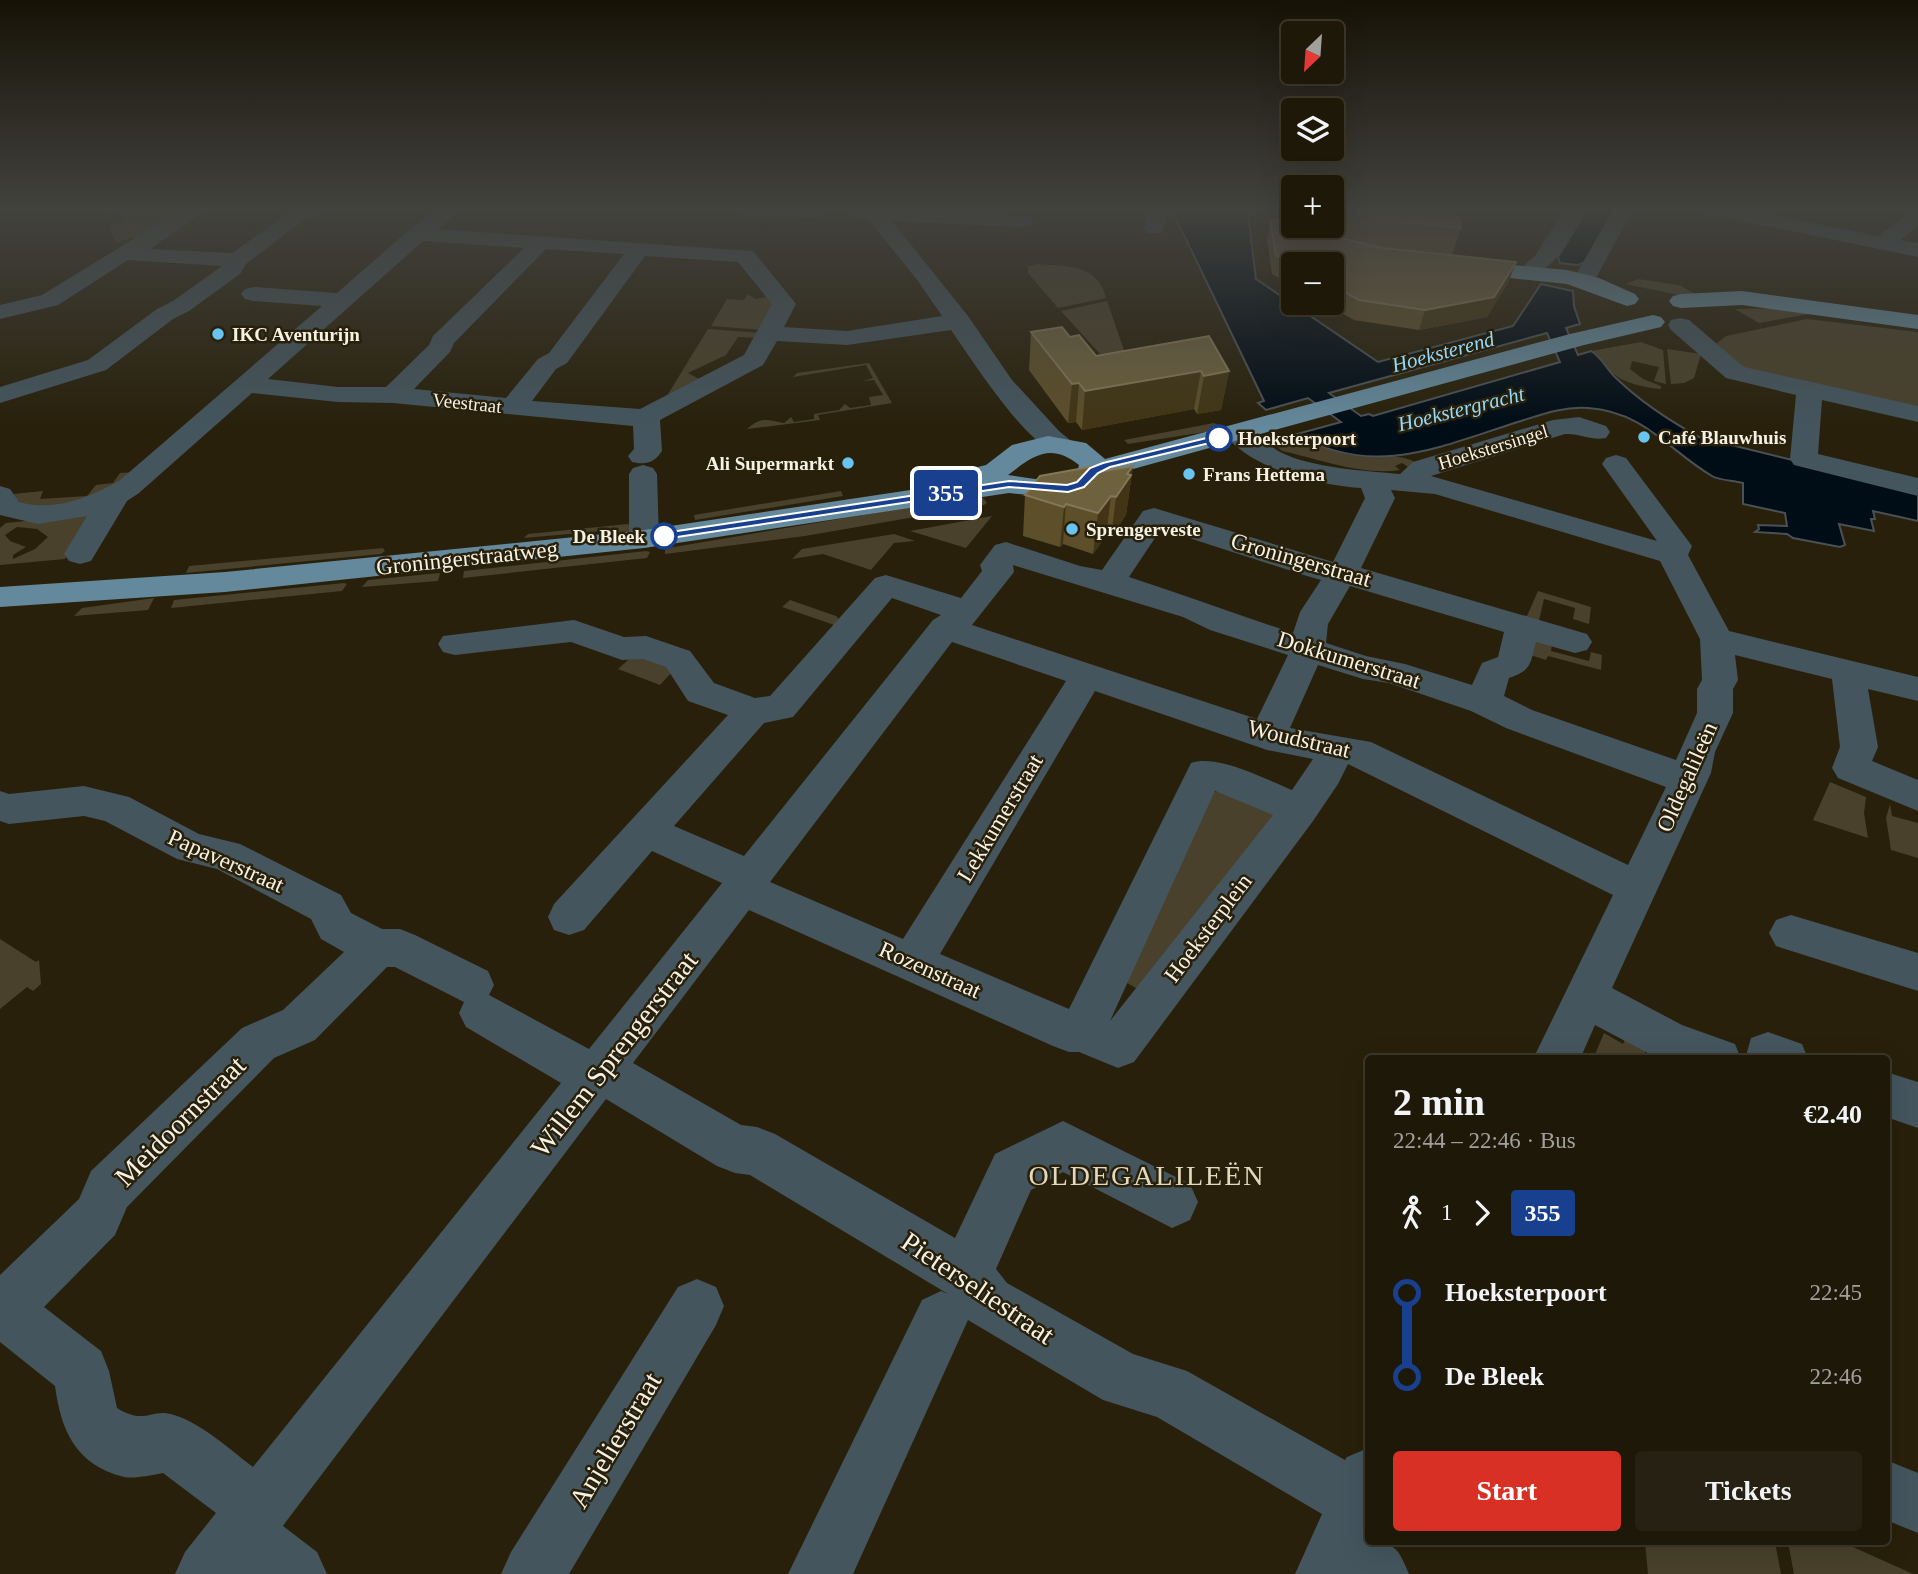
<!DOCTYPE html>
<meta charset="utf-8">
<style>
body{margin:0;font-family:"Times New Roman",serif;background:#262112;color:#f1f3f6;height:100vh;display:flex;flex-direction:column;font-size:26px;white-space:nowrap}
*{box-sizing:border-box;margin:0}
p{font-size:23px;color:#a1a09c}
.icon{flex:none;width:38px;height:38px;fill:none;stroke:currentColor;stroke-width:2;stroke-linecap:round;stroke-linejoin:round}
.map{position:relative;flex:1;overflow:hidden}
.drawer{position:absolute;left:1365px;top:1055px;width:525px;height:490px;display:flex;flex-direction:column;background:#1e1808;border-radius:7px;box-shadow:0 7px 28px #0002,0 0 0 2px #3c3729}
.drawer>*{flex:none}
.badge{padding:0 14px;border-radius:5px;font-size:24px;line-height:46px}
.needle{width:46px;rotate:205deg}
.fabs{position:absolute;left:1281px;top:21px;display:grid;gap:14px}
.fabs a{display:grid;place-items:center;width:63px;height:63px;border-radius:7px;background:#1e1808;box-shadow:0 7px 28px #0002,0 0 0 2px #3c3729;font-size:35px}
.map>.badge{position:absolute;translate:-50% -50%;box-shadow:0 0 0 4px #fff}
.legs{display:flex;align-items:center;gap:10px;height:77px;padding:0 28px;font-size:23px}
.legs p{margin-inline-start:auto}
.headline{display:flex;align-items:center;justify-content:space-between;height:119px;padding:0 28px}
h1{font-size:38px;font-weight:600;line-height:52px}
.button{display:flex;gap:14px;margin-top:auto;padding:14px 28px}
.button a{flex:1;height:80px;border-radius:7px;background:#d93025;color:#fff;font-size:28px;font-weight:600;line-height:80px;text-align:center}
.button a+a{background:#262112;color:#f1f3f6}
ul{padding:0 28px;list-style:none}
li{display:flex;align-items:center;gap:24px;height:84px;font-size:26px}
li i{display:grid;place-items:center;width:10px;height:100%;margin:0 9px;background:currentColor}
li i::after{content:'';width:18px;height:18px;margin:-9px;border:5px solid;border-radius:50%;background:#1e1808}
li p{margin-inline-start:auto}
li:first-child i{background:linear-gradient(#0000 50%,currentColor 0)}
li:last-child i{background:linear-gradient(currentColor 50%,#0000 0)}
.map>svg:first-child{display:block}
.green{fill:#49412b;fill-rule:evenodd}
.water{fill:#000c16;stroke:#4a5154;stroke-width:2;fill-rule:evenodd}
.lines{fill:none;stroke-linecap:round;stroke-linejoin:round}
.minor{fill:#44555e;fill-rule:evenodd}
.major{fill:#64899c;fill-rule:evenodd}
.wall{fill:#5d4f2a;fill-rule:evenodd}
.shaded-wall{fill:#413515}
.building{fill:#6d613e;stroke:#827758;stroke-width:2}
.line-1{fill:#19408f;stroke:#fff;stroke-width:2}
.poi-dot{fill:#68c4f0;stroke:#28200a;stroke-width:2.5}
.stop-1-dot{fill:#fff;stroke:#19408f;stroke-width:3.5}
.labels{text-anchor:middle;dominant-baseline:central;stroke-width:5;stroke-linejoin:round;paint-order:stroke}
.far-poi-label{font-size:19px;font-weight:bold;fill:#f6f1e4;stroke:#28200a;text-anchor:start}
.far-street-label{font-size:19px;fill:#f6f1e4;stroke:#28200a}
.far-stop-label{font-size:19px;font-weight:bold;fill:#f6f1e4;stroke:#28200a;text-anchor:start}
.far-water-label{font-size:21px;font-style:italic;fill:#91d9fe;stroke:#28200a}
.street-label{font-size:23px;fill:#f6f1e4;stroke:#28200a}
.near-street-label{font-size:28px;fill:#f6f1e4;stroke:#28200a}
.near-neighbourhood-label{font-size:28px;letter-spacing:2px;fill:#e3d9be;stroke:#28200a}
</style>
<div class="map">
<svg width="1918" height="1574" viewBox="0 0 1918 1574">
<rect width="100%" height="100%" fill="#28200a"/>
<!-- green -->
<path class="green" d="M101 208H187L188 211 148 239 133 238 116 242 108 226 124 221 119 211 103 214Z
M1037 264C1067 266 1098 264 1106 298L1058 308 1028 273V266Z
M1638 279 1679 285 1697 295 1684 296 1625 284Z
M748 294 755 299 767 297 775 307 763 330 711 326 727 299 744 300Z
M1107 301 1124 350 1123 352 1100 354 1061 311Z
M1777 308 1809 314 1759 323 1735 309Z
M1807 319 1918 332V410L1747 371 1716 344 1726 336Z
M708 329 761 333 759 338 738 337 726 355 688 373 703 381 665 399Z
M1641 342 1663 350 1666 384 1654 381 1659 367 1632 361 1630 369 1643 379 1661 386V389C1645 388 1623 383 1611 372 1603 366 1600 357 1591 351Z
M1667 349 1701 354 1694 378 1684 383 1671 384Z
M869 363 892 403 818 415 820 420 747 429C760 417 767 419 784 423L791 417 794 422 814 419V414L839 410 845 404 850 408 871 405 869 397 883 395 874 380 863 381 873 378 866 365 793 377 797 373Z
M1214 423 1225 429 1128 444 1124 440Z
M1297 434C1316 446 1337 454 1359 456 1380 458 1401 452 1418 464L1408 467 1402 463 1395 466 1400 470C1363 476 1319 459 1282 451L1273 443Z
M137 472 120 486 67 507 20 505 13 494 43 491 40 499 87 496 96 485 113 483 120 473Z
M841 491 843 496 695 520 694 515Z
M981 495 987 503 984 505 805 536 665 554V550L668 548Z
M86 515 91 518 65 559 0 565V528L6 523ZM17 527 37 529 48 537 35 549 13 559V555L26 547 10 541 5 535Z
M992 516 966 548 910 531Z
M628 524 632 530 604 536 603 531 524 538 528 534Z
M894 534 915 541 894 543 871 570 823 554 792 559 802 549Z
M383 548 385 551 381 554 186 573 189 566Z
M646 551 650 552 647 558 463 578 464 571Z
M440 573 438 581 362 587 368 580Z
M344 583 347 584 342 591 171 608 174 600Z
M1538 591 1591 607 1589 624 1573 619 1575 608 1544 599 1538 625 1522 615 1527 616Z
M154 598 148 610 74 616 82 608Z
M790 600 836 616 841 621 840 627 782 607Z
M1535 640 1552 643 1551 651 1589 661 1591 652 1602 655 1601 670 1548 656 1546 660 1530 655Z
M639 656 667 667 671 673 660 685 618 669 628 660Z
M1830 782 1866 797 1864 813 1868 838 1813 820Z
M1224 791 1282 812 1141 991 1127 983 1204 793Z
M1890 804 1892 816 1918 823V858L1891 850 1886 818Z
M0 939 36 962 39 960 41 984 33 991 27 987 0 1009Z
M1629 1031 1650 1042 1642 1059H1593L1604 1033 1623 1044Z
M1645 1542H1775L1781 1574H1648Z
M1788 1542H1842L1913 1574H1794Z"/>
<!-- water -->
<path class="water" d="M1171 208H1246L1252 213 1248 215 1256 279 1378 362 1513 326 1541 284 1573 291 1574 306 1580 324 1566 328 1578 355 1591 351C1603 358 1607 371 1617 379 1641 402 1670 421 1699 437L1918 491V521L1873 511 1875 519H1871L1874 531 1839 524 1845 545 1840 547 1793 538 1787 534 1755 532 1759 529 1758 525 1787 526 1785 513 1743 504V483C1733 480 1721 481 1712 476 1668 450 1645 412 1588 408 1565 406 1543 414 1521 421 1444 445 1373 480 1297 434L1341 422 1308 398 1266 410 1258 403 1264 401ZM1547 333 1560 362 1373 416 1369 414 1361 416 1329 393Z
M1588 208H1616L1585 262 1578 265 1560 263 1558 257Z"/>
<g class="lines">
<!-- minor -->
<path class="minor" d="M184 208 206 210 150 249 232 253 287 214 299 208H325L322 212 301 222 246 264 240 274 189 311 173 319 106 370 0 403V387L88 360 157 309 173 301 222 266 128 260 58 305 0 319V305L42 295Z
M441 208H464L438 229 753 251 796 304 784 327 847 331 942 316 918 281 869 220 856 218 853 214 856 210 881 208 1031 217 1034 221 1031 225 1024 227 892 221 968 316 1012 380 1059 431 1076 445 1072 451C1064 453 1058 454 1051 450 1020 435 972 360 951 330L847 345 777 341 763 365 660 420 662 451C654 463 646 465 632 462L628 456 634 449 633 426 393 403 338 402 252 393 139 493 127 501 91 561 80 564 69 561 64 554 87 516 38 524 0 515V486L10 489 19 502C54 512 88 498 119 481L322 306 253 301 245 299 241 294 245 289 253 287 337 293 410 229ZM423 241 524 248 433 336 429 345 386 387H338L268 379ZM546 249 624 254 549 353 538 359 506 398 414 389 450 352 454 343ZM645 256 738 262 772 304 744 355 640 409 532 401 556 369 567 363Z
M732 208H821L824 212 821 216 814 218 742 214 735 212Z
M1140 208H1160L1166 217 1162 233H1148L1144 229 1146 217Z
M1565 208H1585C1573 229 1555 279 1525 272L1522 267 1535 256Z
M1614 208H1634L1592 285H1576L1573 280Z
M1698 208H1738L1878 236 1911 212 1918 210V226L1900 240 1918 243V257L1708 214 1701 212Z
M1680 318 1689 320 1744 367 1918 406V422L1822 400 1818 454 1918 478V496L1794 465 1790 459 1796 395 1726 378 1671 330 1668 325 1671 320Z
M1579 417 1606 426 1610 432 1606 438C1591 441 1580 433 1565 434L1431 476 1657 541 1602 464 1606 458 1616 455 1626 458 1692 546 1688 555 1729 631 1918 677V701L1868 689 1878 747 1872 761 1918 780V811L1838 778 1832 768 1840 747 1832 679 1735 655 1738 680 1733 689V713L1715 752 1711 773 1612 988 1682 1025 1735 1044 1741 1059H1659L1595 1025 1580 1059H1533L1613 895 1348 764 1338 784 1313 821 1134 1062 1118 1068 1079 1052H1069L1053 1046 749 910 633 1063 741 1125 757 1127 775 1134 955 1238 995 1154 1063 1121 1190 1184 1198 1202 1190 1220 1172 1228 1063 1172 1031 1190 996 1269 1007 1283 1133 1354 1187 1371 1345 1460 1347 1457 1368 1448V1542C1396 1542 1399 1550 1409 1574H1295L1322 1514 1157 1417 1103 1400 968 1320 853 1574H788L922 1300 941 1291 948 1294 750 1175 735 1173 717 1166 606 1099 285 1523 283 1526 317 1552 327 1574H175L185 1552 216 1513 163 1473C151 1475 135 1479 124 1477 76 1465 61 1431 55 1386L0 1342V1275L79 1199 91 1171 242 1028 283 1010 344 952 321 939 311 919 217 869 177 859 105 821 84 816 9 824 0 821V791L9 794 84 786 129 797 199 834 240 844 341 895 351 913 382 929H400L415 935 488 971 494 985 489 995 589 1049 722 883 652 851 584 930 569 935 554 930 548 917 554 904 728 715 688 701 666 667 643 659 622 660 571 642 455 655 443 652 438 644 443 636 574 620 624 637 646 636 690 651 714 683 755 698 770 696 875 578 886 575 961 598 982 571 980 565 995 545 1006 542 1080 566 1102 570 1143 511 1154 508 1333 562 1365 498 1361 488C1319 485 1249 469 1224 433L1228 427C1252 421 1262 442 1280 452 1311 468 1366 471 1400 474L1413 462 1553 420ZM1391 490 1435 494 1660 561 1700 639 1702 680 1697 689V713L1676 760 1532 710 1504 696 1509 678C1532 670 1530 664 1536 642L1575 653 1587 650 1592 642 1587 634 1361 568 1395 498ZM1161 529 1307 576 1321 580 1300 612 1293 633C1238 615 1184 595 1129 577ZM1013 565 1183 617 1210 630 1288 655 1257 719 972 625 1014 572ZM1350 586 1504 632 1498 657 1482 663 1472 685 1405 664 1366 656 1326 643 1328 624ZM892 598 941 615 933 620 744 856 674 826 764 723 793 717ZM952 642 1066 681 903 939 770 882ZM1318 665 1363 679 1389 683 1471 711 1506 728 1666 787 1628 865 1371 742 1290 728ZM1095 691 1267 750 1313 759 1292 790C1265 779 1218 754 1191 763L1069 1009 940 954ZM1215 791 1273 815 1110 1021ZM387 967H395L464 1002 459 1013 466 1027 561 1083 253 1467C229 1449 203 1424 174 1415 151 1407 146 1426 117 1408L109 1371 101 1351 44 1307 115 1235 127 1207 274 1058 315 1040Z
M643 465 653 468 657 474 659 539 655 546 644 548 633 546 629 539V474L633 468Z
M1791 915 1918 953V991L1776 946 1769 933 1776 920Z
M1768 1032 1802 1044 1808 1059H1745L1751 1038Z
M1886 1072 1918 1082V1128L1886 1117Z
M697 1279 716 1287 724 1306 716 1325 569 1574H501L511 1552 678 1287Z
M1886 1460 1918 1473V1533L1886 1520Z"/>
<!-- major -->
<path class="major" d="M1278 208H1293V219L1286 217Z
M1460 260 1567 270 1599 278 1635 294 1639 299 1635 304 1627 306 1567 284 1452 272 1449 267 1452 262Z
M1742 291 1918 315V329L1742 305 1681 308 1673 306 1669 301 1673 296 1681 294Z
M1653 315 1661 317 1665 322 1661 327 1584 345 1104 477C1095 491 1084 495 1068 491L1063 485 1077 473 1079 465C1050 442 1033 456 1008 475L1049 481 1054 487 1049 493 1039 496 1009 493 644 548 225 592 0 607V587L225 572 644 530 957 483 954 478 958 472 986 465 1012 445 1048 436 1086 443 1105 459 1570 334Z"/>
</g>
<!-- wall -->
<path class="wall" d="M1332 208H1434L1438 214 1461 228 1452 255 1509 281 1487 317 1419 330 1354 320 1323 303H1332V264H1293V286L1272 274 1267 239 1270 220 1327 231 1320 226H1332ZM1336 235 1383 248 1345 239Z
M1031 332 1070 337 1096 356 1229 371 1221 410 1197 414 1194 409 1082 430 1076 422 1068 423 1029 370Z
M1133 466 1126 515 1111 537 1106 536 1093 554 1063 544 1060 547 1023 536 1025 495 1099 472Z"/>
<!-- shaded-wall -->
<path class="shaded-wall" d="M1516 262 1509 281 1487 317 1419 330 1425 310Z
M1201 371 1194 409 1082 430 1085 391Z
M1229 371 1221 410 1197 414 1204 376Z
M1079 383 1076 422 1068 423 1072 384Z
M1133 466 1126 515 1111 537 1116 497 1127 474Z
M1111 496 1106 536 1093 554 1098 513Z
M1066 504 1063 544 1060 547 1064 507Z"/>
<!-- building -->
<path class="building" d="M1345 208H1439L1438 214 1459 217 1461 228 1397 221Z
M1270 220 1293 221V226H1317L1345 239 1383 248 1516 262 1494 297 1425 310 1359 300 1332 285V264H1293L1276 255Z
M1062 327 1070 337 1079 335 1096 356 1209 336 1229 371 1204 376 1201 371 1085 391 1079 383 1072 384 1031 332Z
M1095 466 1099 472 1133 466 1127 474 1131 475 1116 497 1111 496 1098 513 1066 504 1064 507 1025 495 1040 476Z"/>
<!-- sky -->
<linearGradient id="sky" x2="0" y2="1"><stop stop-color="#161206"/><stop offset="0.49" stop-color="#42423e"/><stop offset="1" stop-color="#42423e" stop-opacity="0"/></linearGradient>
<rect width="1918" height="428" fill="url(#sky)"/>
<!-- line-1 -->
<path class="line-1" d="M1219 435H1222V440L1110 467 1098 473 1084 487 1068 492 1009 487 664 539 658 536 664 533 1009 481 1067 485 1077 482 1090 468 1103 463Z"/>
<!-- markers -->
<g class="poi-dot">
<circle cx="218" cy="334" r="7"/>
<circle cx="1644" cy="437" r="7"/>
<circle cx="848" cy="463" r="7"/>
<circle cx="1189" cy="474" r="7"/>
<circle cx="1072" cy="529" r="7"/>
</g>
<g class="stop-1-dot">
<circle cx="1219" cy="438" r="12"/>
<circle cx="664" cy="536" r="12"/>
</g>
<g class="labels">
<!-- far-poi labels -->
<g class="far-poi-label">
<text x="232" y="334">IKC Aventurijn</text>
<text x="1658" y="437">Café Blauwhuis</text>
<text x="834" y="463" text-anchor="end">Ali Supermarkt</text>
<text x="1203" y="474">Frans Hettema</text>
<text x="1086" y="529">Sprengerveste</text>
</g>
<!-- far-street labels -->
<g class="far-street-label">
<text transform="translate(467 403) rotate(6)">Veestraat</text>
<text transform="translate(1493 447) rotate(-17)">Hoekstersingel</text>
</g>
<!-- far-stop labels -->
<g class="far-stop-label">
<text x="1238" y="438">Hoeksterpoort</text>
<text x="645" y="536" text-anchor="end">De Bleek</text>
</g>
<!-- far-water labels -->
<g class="far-water-label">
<text transform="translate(1443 352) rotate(-15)">Hoeksterend</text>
<text transform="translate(1461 409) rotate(-14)">Hoekstergracht</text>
</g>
<!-- street labels -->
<g class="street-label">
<text transform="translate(467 558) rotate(-6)">Groningerstraatweg</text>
<text transform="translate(1301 560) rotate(16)">Groningerstraat</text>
<text transform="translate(1349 660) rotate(17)">Dokkumerstraat</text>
<text transform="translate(1299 739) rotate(13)">Woudstraat</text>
<text transform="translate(1687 777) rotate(-66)">Oldegalileën</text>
<text transform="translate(1000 818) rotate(-59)">Lekkumerstraat</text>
<text transform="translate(226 861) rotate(24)">Papaverstraat</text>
<text transform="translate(1208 928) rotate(-53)">Hoeksterplein</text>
<text transform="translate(930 970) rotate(24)">Rozenstraat</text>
</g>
<!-- near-street labels -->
<g class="near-street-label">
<text transform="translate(614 1054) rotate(-52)">Willem Sprengerstraat</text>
<text transform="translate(180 1121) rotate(-45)">Meidoornstraat</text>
<text transform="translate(978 1288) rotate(34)">Pieterseliestraat</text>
<text transform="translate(615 1440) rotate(-59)">Anjelierstraat</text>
</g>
<!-- near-neighbourhood labels -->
<g class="near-neighbourhood-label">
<text x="1147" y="1175">OLDEGALILEËN</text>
</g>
</g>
</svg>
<div class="fabs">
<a><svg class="needle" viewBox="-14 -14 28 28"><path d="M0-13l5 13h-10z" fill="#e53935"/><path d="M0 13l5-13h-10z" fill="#a1a09c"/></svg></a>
<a><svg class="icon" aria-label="layers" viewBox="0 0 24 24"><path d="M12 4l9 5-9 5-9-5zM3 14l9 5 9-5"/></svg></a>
<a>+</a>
<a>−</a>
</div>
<b class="badge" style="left:946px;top:493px;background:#19408f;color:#fff">355</b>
<section class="drawer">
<div class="headline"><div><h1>2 min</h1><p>22:44 – 22:46 · Bus</p></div><b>€2.40</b></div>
<div class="legs"><svg class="icon" aria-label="walk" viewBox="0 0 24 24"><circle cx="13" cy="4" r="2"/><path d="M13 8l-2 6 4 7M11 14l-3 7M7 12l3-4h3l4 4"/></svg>1<svg class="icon" aria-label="forward" viewBox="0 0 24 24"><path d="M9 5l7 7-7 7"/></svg><b class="badge" style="background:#19408f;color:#fff">355</b></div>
<ul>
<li><i style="color:#19408f"></i><b>Hoeksterpoort</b><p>22:45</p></li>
<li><i style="color:#19408f"></i><b>De Bleek</b><p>22:46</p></li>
</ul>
<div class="button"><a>Start</a><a>Tickets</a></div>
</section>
</div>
